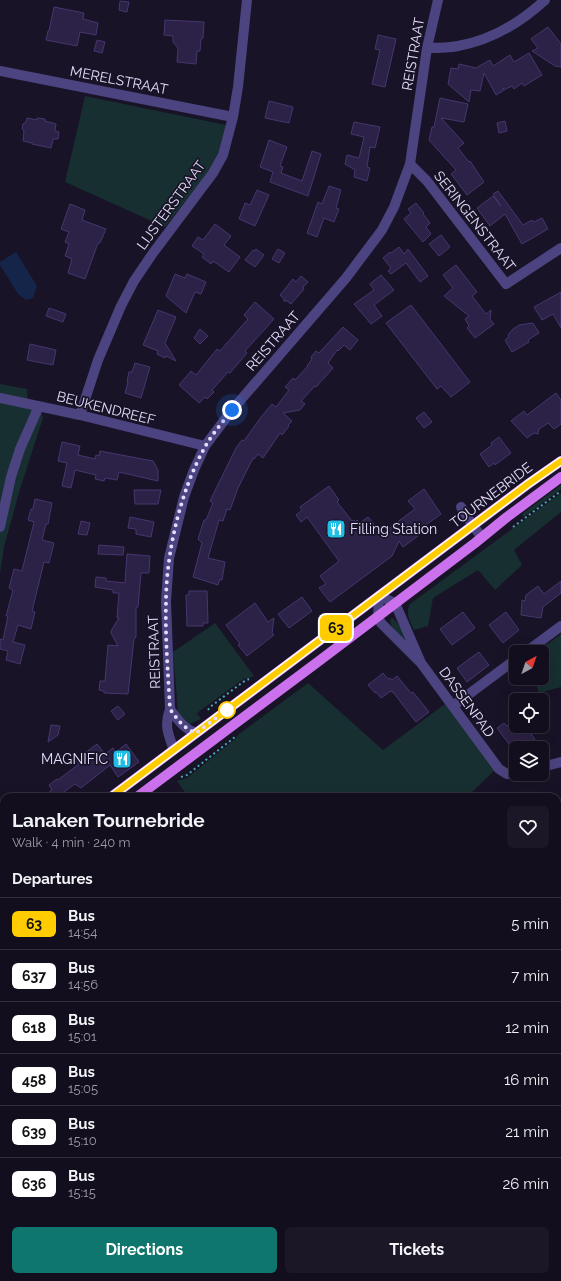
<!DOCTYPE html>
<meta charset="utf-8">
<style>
body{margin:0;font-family:Raleway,sans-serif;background:#1c1726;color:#f1f3f6;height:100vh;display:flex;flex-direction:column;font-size:15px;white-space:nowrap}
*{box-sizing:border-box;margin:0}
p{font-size:13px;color:#9d9ca4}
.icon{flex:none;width:22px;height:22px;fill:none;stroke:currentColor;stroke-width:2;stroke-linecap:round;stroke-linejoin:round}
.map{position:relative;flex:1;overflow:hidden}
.panel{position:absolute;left:0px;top:793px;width:561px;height:488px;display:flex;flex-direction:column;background:#130e1d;border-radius:12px 12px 0 0;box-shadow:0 4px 16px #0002,0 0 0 1px #322e3b}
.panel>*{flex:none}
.badge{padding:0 8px;border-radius:6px;font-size:14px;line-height:26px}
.needle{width:26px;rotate:40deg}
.controls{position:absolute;left:509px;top:645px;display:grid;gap:8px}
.controls a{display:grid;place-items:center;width:40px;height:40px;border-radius:6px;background:#130e1d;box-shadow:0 4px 16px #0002,0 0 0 1px #322e3b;font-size:20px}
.you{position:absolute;width:20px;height:20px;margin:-10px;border:3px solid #fff;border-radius:50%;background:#1a73e8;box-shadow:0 0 0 6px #1a73e833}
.map>.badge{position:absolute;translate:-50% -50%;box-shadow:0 0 0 2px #fff}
h2{padding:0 12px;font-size:15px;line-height:36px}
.round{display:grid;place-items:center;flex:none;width:42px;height:42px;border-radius:6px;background:#1c1726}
.overview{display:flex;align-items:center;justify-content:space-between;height:68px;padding:0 12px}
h1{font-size:19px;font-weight:700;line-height:30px}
.button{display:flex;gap:8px;margin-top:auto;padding:8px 12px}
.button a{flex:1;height:46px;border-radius:6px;background:#0f766e;color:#fff;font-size:16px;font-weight:700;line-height:46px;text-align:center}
.button a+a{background:#1c1726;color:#f1f3f6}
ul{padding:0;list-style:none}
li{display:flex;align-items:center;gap:12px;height:52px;padding:0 12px;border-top:1px solid #322e3b}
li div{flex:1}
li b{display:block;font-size:15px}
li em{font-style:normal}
li .badge{min-width:44px;font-weight:700;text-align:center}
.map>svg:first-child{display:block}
.green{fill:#172f30}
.water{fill:#152449}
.building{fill:#2c2146;stroke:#47366f}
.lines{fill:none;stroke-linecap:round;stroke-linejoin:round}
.path{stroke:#3fa9ad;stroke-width:2;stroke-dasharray:2 3;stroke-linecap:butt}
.minor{stroke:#4c4481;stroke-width:10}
.major{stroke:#cc71ee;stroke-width:10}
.line-casing{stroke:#fff;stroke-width:9}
.line{stroke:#fc0;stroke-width:6}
.walk{stroke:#e4ddfb;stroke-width:4;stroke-dasharray:0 7.2}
.stop-dot{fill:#fff;stroke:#fc0;stroke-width:2}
.labels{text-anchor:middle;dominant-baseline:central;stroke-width:3.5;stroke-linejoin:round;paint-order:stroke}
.street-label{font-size:14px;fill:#e4ddfb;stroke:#191327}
.poi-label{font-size:14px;fill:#e4ddfb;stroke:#191327;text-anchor:start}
</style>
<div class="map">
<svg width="561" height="1281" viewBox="0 0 561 1281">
<rect width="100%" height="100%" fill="#191327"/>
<!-- green -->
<path class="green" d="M85 96 226 125 217 158 206 175 165 227 65 182Z
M0 384 27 389 28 403 39 406 43 418 20 489 4 547 0 574Z
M561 485V489L524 517 522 514Z
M561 493V512L514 550 522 565 495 590 478 570 433 598 428 626 414 630C410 621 405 614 410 604Z
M392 618C401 624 405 636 409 645 400 637 392 632 390 620Z
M215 623 254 676 242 680 197 713 201 719 190 724 184 720 178 712 173 652Z
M561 634V687L539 693 534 678H542V652H537Z
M308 683 383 750 445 704 495 770 467 797H188L177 781 187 778 234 740 239 734Z
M561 837V970H557V838Z
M561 1178V1219H557V1181Z"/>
<!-- water -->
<path class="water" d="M16 252 37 286 33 298 26 300 18 294 0 265V262Z
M557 1055H561V1120H557Z
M4 1105V1186H0V1106Z"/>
<!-- building -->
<path class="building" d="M120 1 129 2 127 12 119 10Z
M54 7 84 13 83 19 98 23 96 35 80 32 77 46 46 40 48 31H49Z
M165 20 204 22 203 38 201 39 200 51H197L196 64 177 62 178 48 173 42V36L164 35Z
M548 27 561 44V67L555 66 532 51 538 48 531 39Z
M378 35 396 39 385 87 372 84 380 50 375 49Z
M97 40 105 42 102 53 94 51Z
M529 53 542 75 524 86 522 83 514 89 512 86 504 90 503 88V91L496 95 484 73 480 91 471 90 469 102 448 84 451 68 458 69 459 64 476 68 490 60 493 66 510 55 514 62Z
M440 98 468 104 464 122 441 118 464 143 458 148 469 162 470 161 484 182 467 195 451 174 456 170 429 140 432 127H434Z
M269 101 293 107 289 123 265 118Z
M27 118 37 120V118L45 119V121L56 124 55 131 59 132 58 139H53L51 148 32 144V143L23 141 24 131 22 129 23 124 26 122Z
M505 121 507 131 499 133 497 123Z
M354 122 380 127 375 148 370 147 367 167 370 168 367 181 354 177 355 170 345 164 347 155 359 158 364 137 351 134Z
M269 140 287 147 280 166 283 167 281 173 302 181 312 151 321 154 308 196 270 182 273 172 260 167Z
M329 186 341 190 336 208 339 209 334 222 324 218 317 237 307 233 318 202 322 204Z
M257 190 269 195 255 226 239 219 245 203 250 205Z
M498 191 523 225 532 220 534 222 542 218 548 229 522 244 505 214 490 226 477 208 493 196 501 206 493 194Z
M416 203 424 213 423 214 430 223 426 227 431 234 423 242 404 219 411 213 408 209Z
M70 204 85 210 82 220 106 229 100 243H98L85 279 68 273 72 259 65 256 69 244 65 242 69 232 61 229Z
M215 224 231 236 224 245 240 257 229 272 213 261 211 264 202 257 204 254 192 246 198 237 203 240Z
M441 235 450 247 439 256 429 244Z
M399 247 404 254 408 249 428 276 420 282 406 263 391 274 388 271 391 268 383 258 390 252 391 253Z
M256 249 264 255 255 267 245 260 253 250 254 251Z
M278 249 285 253 279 263 272 259Z
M456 265 477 292 472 296 486 314 491 310 490 319 494 324 475 338 467 328 469 326 465 319 469 316 444 296 453 288 443 275Z
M175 274 185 278 187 274 206 282 201 294 195 292 186 313 166 296Z
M381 275 394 290 374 305 382 316 371 324 354 304 374 290 370 284Z
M301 276 308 282 303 287 304 289 291 304 287 301H284V299L280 295 293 279 296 282Z
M561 292V328L553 314 542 320 534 307Z
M255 302 274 319 245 351 247 353 230 373 228 372 212 390 214 392 207 399 205 397 199 403 179 385 191 371 196 375 217 349 220 351 248 319 244 315Z
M411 305 470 382 451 397 441 386 437 389 386 323Z
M49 308 66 314 63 322 46 316Z
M158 310 176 317 165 343 176 361 166 356 165 358 157 354 158 351 143 345Z
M533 323 539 333 528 340 529 342 512 352 505 340 509 337 508 335 512 330 519 325Z
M343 327 358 340 350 350 344 345 338 351 337 350 328 363 333 368 316 387 315 386 301 401 305 404 300 410 283 413 292 421 288 425 289 426 282 435 280 433 263 458 258 454 254 459 253 458 238 488 230 510 227 509 223 521 219 520 208 558 225 562 222 580 220 579 218 585 193 577 202 543 198 539 204 520H206L213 503 210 501 236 448 242 440 244 441 261 417 272 404 276 407 289 390 285 387 293 378 295 380 308 366H307L312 359 311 357 316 351 319 353Z
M200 329 208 336 200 344 194 338Z
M30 344 56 350 53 365 27 360Z
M135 363 150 367 141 398 125 393 128 382 127 381 129 372H132Z
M556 393 561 400V424L554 429 548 423 539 429 538 434 534 433 527 438 511 421 524 411 527 415Z
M424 412 432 422 424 428 416 418Z
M499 437 511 453 495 465 494 463 489 467 480 454 492 445 491 443Z
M62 442 80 446 78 455 95 459 96 455 99 456 100 451 153 461 158 470V481L119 472 117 480 105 478 104 481 95 479 96 475 75 470 71 488 62 486 67 463 58 461Z
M329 486 339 500 337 502 352 521 354 520 355 522 357 520 360 523 368 517 377 528 379 526 384 532 415 509 408 501 424 489 441 514 416 532 418 536 403 547 399 541 392 556 330 602 319 588 326 584 320 576 339 561 307 517 301 522 296 515 302 510 300 507Z
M134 490H161L158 504H135Z
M35 499 52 503 48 524H46L42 540 54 543 49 563 44 562 32 611 35 612 31 629 18 625 13 642 25 645 20 664 6 660 8 651 0 649V639L3 640 8 616H6L13 590 9 588 14 569 22 571 34 522 28 520 31 509H33Z
M130 517 154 522 151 537 136 534V529L128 528Z
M81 521 90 523 87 535 78 534Z
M99 545 124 547 123 555 98 554Z
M127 554 150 556 149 573H141L138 607H136V637L134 639 128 694 104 693V691L99 690 100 681H105L108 645 118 646 111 633V631L119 618H117L119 593H113V590L95 587 96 577 106 578V581L125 583Z
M561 581V593L543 607 541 618 521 615 522 600 525 601 526 595 538 586 544 594Z
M189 591H207L208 623H203V626H187L186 595H189Z
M302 597 312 611 289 628 278 614Z
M255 603 268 622 274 618 272 633 274 635 247 656 238 645 240 644 226 625Z
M463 612 475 628 452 645 440 629Z
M506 612 519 630 503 643 489 625Z
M479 652 489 665 467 682 457 668Z
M383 673 388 679 390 678 392 680 397 676 411 693 413 692 429 712 416 722 393 692H392L391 691 381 698 376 692 375 693 368 685Z
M118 706 125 714 118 720 111 711Z
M516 720V726H525L535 739 527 743 528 744 523 748H512L497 728 504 723 507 726Z
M51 725 60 726 58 735 48 742Z
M97 744 105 754 113 748 116 752 126 744 139 762 118 777 110 765 81 788 75 784 57 797H43L52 790 49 785 57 779 58 780 79 764 76 760Z"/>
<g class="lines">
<!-- path -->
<path class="path" d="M513 527 561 491
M208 710 210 707 243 682 249 679
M181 777 187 775 235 737
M0 871 4 868
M557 1077 561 1078"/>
<!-- minor -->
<path class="minor" d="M427 48C437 48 448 48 458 46 492 40 520 23 545 0
M0 71 233 117
M410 164 427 181 506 284 561 248
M0 398 80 415 205 446
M80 415 98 360 121 306 134 281 153 253 213 173 223 155 233 117 238 87 247 0
M461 507 473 526 482 537
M0 527 11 477 20 449 39 406
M526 652 561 626
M421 663 395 603 379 596 378 617 381 623 421 663 499 769 507 774H516
M453 706 516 659
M170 709C177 719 184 729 196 733
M174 750C168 734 164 725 170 709L166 601 169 558 184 497 194 470 205 446 232 410 346 278 382 230 394 207 410 164 427 48 438 0
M542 767 561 762
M557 974 561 973
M0 1098H4
M557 1128 561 1127
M557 1159 561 1166
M0 1194H4
M428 1281 432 1277"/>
<!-- major -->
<path class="major" d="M111 797 528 484 561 461
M137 797 319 661 475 543 507 517 561 477
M0 884 4 881
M0 899 4 896"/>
</g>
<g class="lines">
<!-- line casing -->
<g class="line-casing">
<path id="line" d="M111 797 528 484 561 461"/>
</g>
<!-- line -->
<use href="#line" class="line"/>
<!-- walk -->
<path class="walk" d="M227 710 196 733C184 729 177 719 170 709 168 673 165 637 166 602 166 553 181 489 205 447 212 434 223 422 232 410"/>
</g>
<!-- icons -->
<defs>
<g id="restaurant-square" transform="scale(1)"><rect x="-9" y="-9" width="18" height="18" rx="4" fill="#20bde4" stroke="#191327"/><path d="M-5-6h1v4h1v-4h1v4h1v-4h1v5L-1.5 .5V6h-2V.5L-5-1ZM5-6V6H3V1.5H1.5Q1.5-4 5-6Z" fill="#fff"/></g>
</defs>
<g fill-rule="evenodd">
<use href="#restaurant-square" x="336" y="529"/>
<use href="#restaurant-square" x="122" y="759"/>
</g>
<!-- markers -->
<circle class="stop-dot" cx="227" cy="710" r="8"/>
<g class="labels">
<!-- street labels -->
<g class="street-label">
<text transform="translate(413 54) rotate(-80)">REISTRAAT</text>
<text transform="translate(119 80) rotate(11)">MERELSTRAAT</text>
<text transform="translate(171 205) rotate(-54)">LIJSTERSTRAAT</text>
<text transform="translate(475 221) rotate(52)">SERINGENSTRAAT</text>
<text transform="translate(273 341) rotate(-49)">REISTRAAT</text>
<text transform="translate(106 408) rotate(14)">BEUKENDREEF</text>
<text transform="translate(491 495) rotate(-37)">TOURNEBRIDE</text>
<text transform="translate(154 652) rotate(-92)">REISTRAAT</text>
<text transform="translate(467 702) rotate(54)">DASSENPAD</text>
</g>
<!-- poi labels -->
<g class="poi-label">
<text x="350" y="529">Filling Station</text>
<text x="108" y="759" text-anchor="end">MAGNIFIC</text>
</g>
</g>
</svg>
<div class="controls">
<a><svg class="needle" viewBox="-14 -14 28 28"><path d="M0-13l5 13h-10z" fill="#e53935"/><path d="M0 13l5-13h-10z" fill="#9d9ca4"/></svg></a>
<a><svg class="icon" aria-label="locate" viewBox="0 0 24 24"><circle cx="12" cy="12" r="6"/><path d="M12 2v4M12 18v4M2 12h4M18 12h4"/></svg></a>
<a><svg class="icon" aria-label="layers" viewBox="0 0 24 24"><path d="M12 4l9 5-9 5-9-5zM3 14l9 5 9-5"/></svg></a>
</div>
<div class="you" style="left:232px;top:410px"></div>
<b class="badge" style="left:336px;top:628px;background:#fc0;color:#111">63</b>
<section class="panel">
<div class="overview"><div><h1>Lanaken Tournebride</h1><p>Walk · 4 min · 240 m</p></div><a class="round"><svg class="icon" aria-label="heart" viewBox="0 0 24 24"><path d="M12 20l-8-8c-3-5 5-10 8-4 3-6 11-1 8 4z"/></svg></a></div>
<h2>Departures</h2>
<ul>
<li><span class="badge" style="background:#fc0;color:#111">63</span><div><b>Bus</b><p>14:54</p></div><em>5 min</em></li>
<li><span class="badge" style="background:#fff;color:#111">637</span><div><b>Bus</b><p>14:56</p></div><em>7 min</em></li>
<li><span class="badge" style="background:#fff;color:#111">618</span><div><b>Bus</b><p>15:01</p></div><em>12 min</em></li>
<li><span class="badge" style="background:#fff;color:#111">458</span><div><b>Bus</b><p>15:05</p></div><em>16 min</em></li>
<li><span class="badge" style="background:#fff;color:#111">639</span><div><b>Bus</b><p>15:10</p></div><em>21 min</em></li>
<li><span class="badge" style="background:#fff;color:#111">636</span><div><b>Bus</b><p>15:15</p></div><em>26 min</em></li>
</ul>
<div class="button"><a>Directions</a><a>Tickets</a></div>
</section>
</div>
